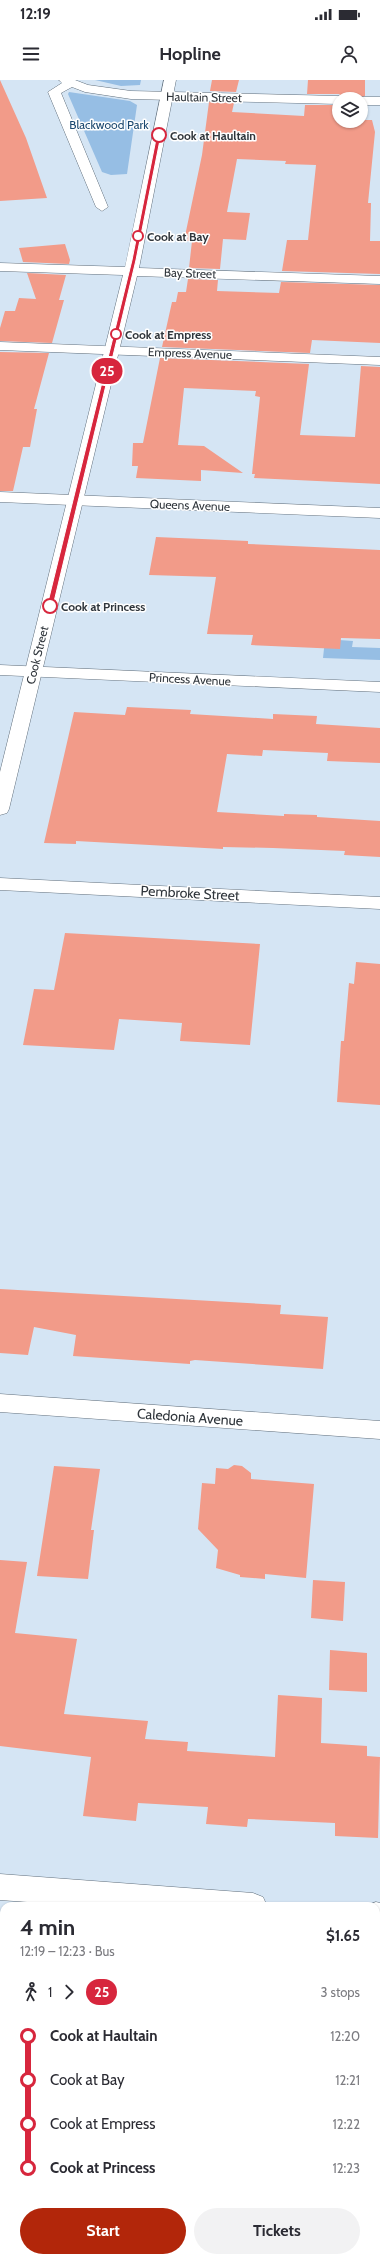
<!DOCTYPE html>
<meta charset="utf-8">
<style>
body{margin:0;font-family:Cabin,sans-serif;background:#f2f2f3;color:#2b2b33;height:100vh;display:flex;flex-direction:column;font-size:15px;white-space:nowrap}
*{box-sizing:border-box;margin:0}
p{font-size:13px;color:#7c7c81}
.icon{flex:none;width:22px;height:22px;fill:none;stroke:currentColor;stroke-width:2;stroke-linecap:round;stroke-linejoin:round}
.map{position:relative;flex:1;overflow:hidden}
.panel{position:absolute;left:0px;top:1822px;width:380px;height:360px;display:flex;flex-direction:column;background:#fff;border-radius:12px 12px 0 0;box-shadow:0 1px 3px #0004}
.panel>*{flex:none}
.badge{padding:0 8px;border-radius:13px;font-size:14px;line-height:26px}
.buttons{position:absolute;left:332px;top:12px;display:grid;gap:8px}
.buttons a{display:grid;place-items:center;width:36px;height:36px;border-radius:50%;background:#fff;box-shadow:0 1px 3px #0004;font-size:20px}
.map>.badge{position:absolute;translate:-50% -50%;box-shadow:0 0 0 2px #fff}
.legs{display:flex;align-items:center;gap:6px;height:44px;padding:0 20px;font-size:13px}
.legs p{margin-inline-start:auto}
.summary{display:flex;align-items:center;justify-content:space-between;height:68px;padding:0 20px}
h1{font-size:22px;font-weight:700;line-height:30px}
.primary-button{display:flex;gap:8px;margin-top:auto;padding:8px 20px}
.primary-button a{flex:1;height:46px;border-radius:24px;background:#b2260a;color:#fff;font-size:16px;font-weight:700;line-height:46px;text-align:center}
.primary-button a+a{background:#f2f2f3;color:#2b2b33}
ul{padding:0 20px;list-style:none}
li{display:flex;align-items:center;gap:14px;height:44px;font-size:15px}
li i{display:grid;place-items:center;width:6px;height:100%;margin:0 5px;background:currentColor}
li i::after{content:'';width:10px;height:10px;margin:-5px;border:3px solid;border-radius:50%;background:#fff}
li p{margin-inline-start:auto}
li:first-child i{background:linear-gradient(#0000 50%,currentColor 0)}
li:last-child i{background:linear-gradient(currentColor 50%,#0000 0)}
.status{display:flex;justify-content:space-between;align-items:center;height:28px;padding:0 20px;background:#fff;direction:ltr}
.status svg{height:11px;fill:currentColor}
header{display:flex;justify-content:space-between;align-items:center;height:52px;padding:0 20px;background:#fff;font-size:18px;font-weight:700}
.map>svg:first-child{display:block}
.green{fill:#96bee4}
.building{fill:#f29b89}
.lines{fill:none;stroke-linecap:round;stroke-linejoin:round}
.street-casing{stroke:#62707d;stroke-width:1}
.secondary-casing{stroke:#62707d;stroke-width:1}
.street{fill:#fff;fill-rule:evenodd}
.secondary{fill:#fff;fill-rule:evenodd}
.line-1{fill:#d7263d;stroke:#fff}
.stop-1-dot{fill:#fff;stroke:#d7263d;stroke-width:2}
.labels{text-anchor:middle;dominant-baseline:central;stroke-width:3;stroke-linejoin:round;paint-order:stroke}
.far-street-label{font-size:12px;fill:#30363c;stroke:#fff}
.far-park-label{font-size:12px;fill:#1c4970;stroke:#fff}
.far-stop-label{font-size:12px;font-weight:bold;fill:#30363c;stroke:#fff;text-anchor:start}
.street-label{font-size:14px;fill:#30363c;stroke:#fff}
</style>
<div class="status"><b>12:19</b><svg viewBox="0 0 49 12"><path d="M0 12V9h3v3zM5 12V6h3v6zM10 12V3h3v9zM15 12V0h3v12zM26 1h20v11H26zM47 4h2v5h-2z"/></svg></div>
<header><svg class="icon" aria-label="menu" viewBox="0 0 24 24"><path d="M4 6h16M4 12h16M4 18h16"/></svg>Hopline<svg class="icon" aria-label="person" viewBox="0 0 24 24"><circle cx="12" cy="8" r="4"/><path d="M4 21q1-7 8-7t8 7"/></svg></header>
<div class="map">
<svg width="380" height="2182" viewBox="0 0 380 2182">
<rect width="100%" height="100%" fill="#d5e5f4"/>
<!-- green -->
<path class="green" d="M95 0H141L140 5 121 6Z
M69 12 130 21 137 25 127 94 111 95 102 92 68 14Z
M325 559 353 561 352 567 380 568V580L323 578Z"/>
<!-- building -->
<path class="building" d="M0 0 26 58 47 118 0 121Z
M212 0H239L236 12 210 11Z
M308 0H365V16L355 19H345L339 14H307Z
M209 22 234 23 232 32 304 36 305 25H339V41H361V26H364V40H372L375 52 368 123H371L370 161H380V194L282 191 287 160H308L316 85 285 84 286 81 237 79 227 132 250 133 246 160 223 159 220 189 189 188 192 161H187L188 156H185L202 75Z
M65 164 70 180 69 184 23 182 19 168Z
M27 193 66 195 59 220H64L52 263 0 261V248L5 231H15L19 218 36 219Z
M188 199 218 200 217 211 279 213 281 202 380 205V263L312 260 310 273 162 267 172 222H176L178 212H186Z
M0 272 49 273 34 329H37L30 367H23L13 411H0Z
M160 278 309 284 300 355 355 357 361 286 380 287V404L254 398 255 394H252L260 317 255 316 256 311 184 308 178 365 204 366 243 393 201 390V401L136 398 138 386H132L133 363H143Z
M156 457 248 461V464L380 470V559L341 558 340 569 251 565 253 555 207 554 216 497 149 495Z
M127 627 191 630 190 634 273 639V634L317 636 316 644 380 648V683L327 681 328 673 263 670 262 676 227 674 217 732 284 736V734L317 735V737L380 741V777L344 775 345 771 273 768 223 767V769L76 761V764L44 763 74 632 125 635Z
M65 853 260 864 250 965 180 961 182 943 119 939 114 970 23 965 34 909 54 910Z
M356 882 380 884V1025L337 1022 341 961H344L349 903 354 904Z
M0 1209 281 1225 280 1234 328 1237 323 1289 195 1280 190 1281V1284L73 1276 76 1255 34 1247 28 1275 0 1273Z
M234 1385 242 1386 251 1393V1399L314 1404 306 1498 265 1494V1499L240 1497V1495L216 1488 218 1470 198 1449 202 1403 215 1404 216 1388 228 1389Z
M54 1386 100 1389 91 1450H94L88 1499 37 1496Z
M0 1480 27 1482 15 1553 77 1559 64 1634 148 1641 145 1659 188 1662 187 1671 275 1677 278 1615 322 1618 321 1663 367 1666V1676L380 1677 378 1758 335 1756V1743L248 1739 247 1747 206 1744 208 1727 138 1723 136 1741 83 1736 91 1677 0 1666Z
M313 1500 345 1502 343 1541 311 1538Z
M330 1570 367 1573V1612L329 1610Z"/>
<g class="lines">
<!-- street casing -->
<g class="street-casing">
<path id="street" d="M59 0H75L88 5 131 11 339 16 344 19H339V24L131 19 85 12 72 7 61 13 108 127 102 131 96 127 48 12 62 3Z
M361 17H380V25H361V19H356Z
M0 262 380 277V285L0 270Z
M0 412 380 428V438L0 422Z
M0 585 380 602V612L0 595Z
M0 798 380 817V829L0 810Z
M0 1314 380 1341V1359L0 1332Z
M0 1794 253 1813 263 1817 267 1826H82L0 1820Z
M376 1822 380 1823V1849L376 1848V1826H366Z
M0 2130H4V2162H0Z
M376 2165H380V2182H329L327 2178H376Z"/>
</g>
<!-- secondary casing -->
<g class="secondary-casing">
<path id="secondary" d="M164 0H176L139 188 380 196V204L137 196 9 729 7 733 0 735V692L123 195 0 191V183L125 187Z"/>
</g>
<!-- street -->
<use href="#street" class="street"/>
<!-- secondary -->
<use href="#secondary" class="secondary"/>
</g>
<!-- line-1 -->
<path class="line-1" d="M157 54 161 55 136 180 53 526 50 528 47 526 132 180Z"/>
<!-- markers -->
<g class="stop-1-dot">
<circle cx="159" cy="55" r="7"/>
<circle cx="138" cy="156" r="5"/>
<circle cx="116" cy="254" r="5"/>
<circle cx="50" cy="526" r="7"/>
</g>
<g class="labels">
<!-- far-street labels -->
<g class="far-street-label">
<text transform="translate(204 17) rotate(1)">Haultain Street</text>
<text transform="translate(190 193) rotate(2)">Bay Street</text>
<text transform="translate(190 273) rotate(2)">Empress Avenue</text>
<text transform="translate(190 425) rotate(2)">Queens Avenue</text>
<text transform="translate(37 575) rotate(-76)">Cook Street</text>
<text transform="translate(190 599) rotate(3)">Princess Avenue</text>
</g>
<!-- far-park labels -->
<g class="far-park-label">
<text x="109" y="44">Blackwood Park</text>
</g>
<!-- far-stop labels -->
<g class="far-stop-label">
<text x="170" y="55">Cook at Haultain</text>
<text x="147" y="156">Cook at Bay</text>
<text x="125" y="254">Cook at Empress</text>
<text x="61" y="526">Cook at Princess</text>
</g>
<!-- street labels -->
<g class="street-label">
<text transform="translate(190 813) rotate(3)">Pembroke Street</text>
<text transform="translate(190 1337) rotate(4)">Caledonia Avenue</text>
</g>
</g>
</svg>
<div class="buttons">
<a><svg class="icon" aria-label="layers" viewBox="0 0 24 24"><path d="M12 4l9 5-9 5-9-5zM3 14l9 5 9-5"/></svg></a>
</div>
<b class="badge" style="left:107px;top:291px;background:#d7263d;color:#fff">25</b>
<section class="panel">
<div class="summary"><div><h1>4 min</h1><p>12:19 – 12:23 · Bus</p></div><b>$1.65</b></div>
<div class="legs"><svg class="icon" aria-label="walk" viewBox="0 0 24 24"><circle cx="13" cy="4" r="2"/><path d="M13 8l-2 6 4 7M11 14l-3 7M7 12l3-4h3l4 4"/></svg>1<svg class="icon" aria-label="forward" viewBox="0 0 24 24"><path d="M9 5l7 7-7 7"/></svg><b class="badge" style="background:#d7263d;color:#fff">25</b><p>3 stops</p></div>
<ul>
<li><i style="color:#d7263d"></i><b>Cook at Haultain</b><p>12:20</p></li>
<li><i style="color:#d7263d"></i><span>Cook at Bay</span><p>12:21</p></li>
<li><i style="color:#d7263d"></i><span>Cook at Empress</span><p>12:22</p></li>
<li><i style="color:#d7263d"></i><b>Cook at Princess</b><p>12:23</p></li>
</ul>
<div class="primary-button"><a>Start</a><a>Tickets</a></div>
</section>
</div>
